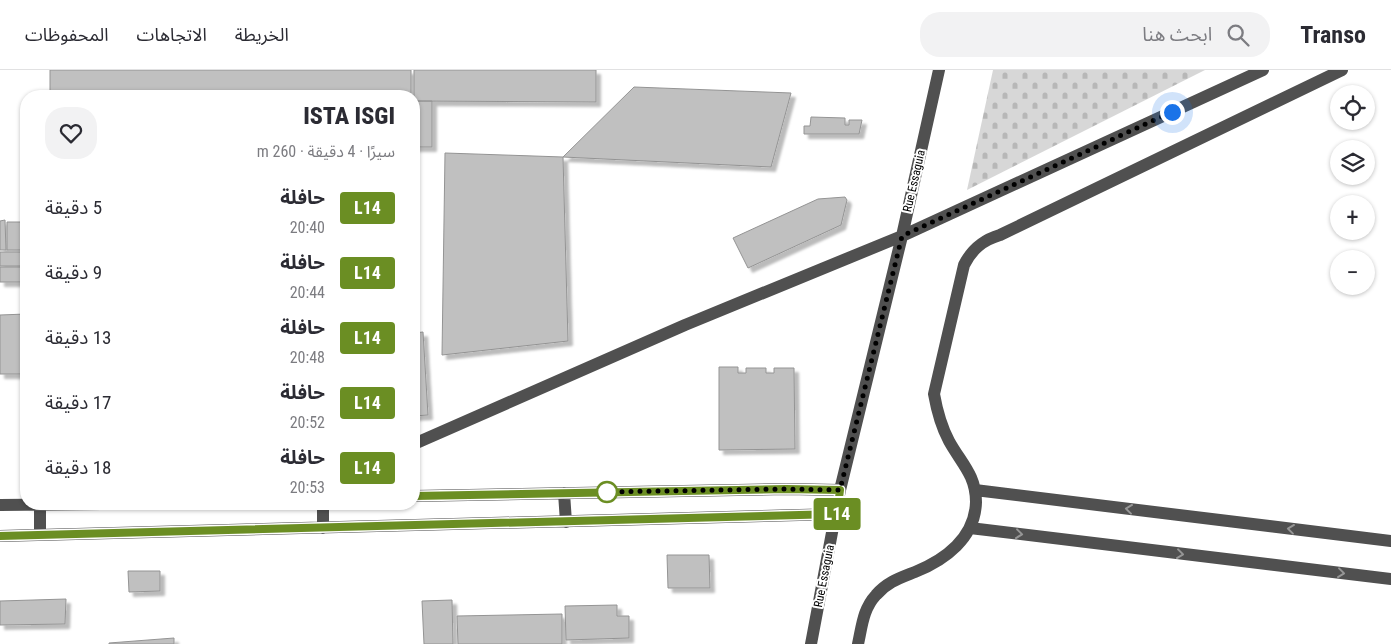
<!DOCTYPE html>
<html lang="ar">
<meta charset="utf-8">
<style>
body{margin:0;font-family:"Roboto Condensed","Noto Sans Arabic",sans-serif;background:#f2f2f3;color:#2b2b33;direction:rtl;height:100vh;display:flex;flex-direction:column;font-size:19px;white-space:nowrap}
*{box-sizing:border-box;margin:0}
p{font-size:16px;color:#7c7c81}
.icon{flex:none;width:28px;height:28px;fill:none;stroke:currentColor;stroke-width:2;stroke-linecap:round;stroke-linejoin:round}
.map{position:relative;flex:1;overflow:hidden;direction:ltr}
.sheet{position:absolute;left:20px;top:20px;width:400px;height:420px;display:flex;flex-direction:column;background:#fff;border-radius:20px;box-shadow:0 1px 4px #0004;direction:rtl}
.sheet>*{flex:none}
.badge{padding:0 10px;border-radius:4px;font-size:18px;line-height:32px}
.controls{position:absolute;left:1330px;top:15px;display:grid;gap:10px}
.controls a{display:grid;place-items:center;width:45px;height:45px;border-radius:50%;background:#fff;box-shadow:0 1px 4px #0004;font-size:25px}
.you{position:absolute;width:25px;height:25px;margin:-12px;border:4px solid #fff;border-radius:50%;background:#1a73e8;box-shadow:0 0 0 8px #1a73e833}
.map>.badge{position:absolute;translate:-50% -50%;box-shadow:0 0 0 2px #fff}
.round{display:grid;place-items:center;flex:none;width:52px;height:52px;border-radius:20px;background:#f2f2f3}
.headline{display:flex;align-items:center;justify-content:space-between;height:85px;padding:0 25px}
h1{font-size:24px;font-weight:800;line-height:38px}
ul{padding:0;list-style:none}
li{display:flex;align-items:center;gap:15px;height:65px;padding:0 25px}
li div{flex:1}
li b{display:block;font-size:19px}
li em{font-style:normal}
li .badge{min-width:55px;font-weight:700;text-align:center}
header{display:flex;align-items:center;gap:30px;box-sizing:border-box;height:70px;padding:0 25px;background:#fff;border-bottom:1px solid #e1e1e2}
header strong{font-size:24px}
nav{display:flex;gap:28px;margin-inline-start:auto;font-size:18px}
.search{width:350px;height:45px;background:#f2f2f3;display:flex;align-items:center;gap:12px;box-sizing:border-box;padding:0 18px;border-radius:20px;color:#7c7c81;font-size:19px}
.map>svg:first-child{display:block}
.cemetery{fill:url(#cemetery-stones)}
.building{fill:#c0c0c0;stroke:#949494;filter:url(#shadow)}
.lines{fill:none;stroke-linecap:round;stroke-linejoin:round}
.minor{stroke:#505050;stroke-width:12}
.oneway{stroke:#969696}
.line-casing{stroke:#fff;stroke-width:11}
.line{stroke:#6b8e23;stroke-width:8}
.walk{stroke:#000;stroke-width:5;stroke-dasharray:0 9}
.stop-dot{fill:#fff;stroke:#6b8e23;stroke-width:2.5}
.labels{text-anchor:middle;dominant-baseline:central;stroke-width:4;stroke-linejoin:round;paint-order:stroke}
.street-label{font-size:12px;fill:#000;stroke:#fff}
</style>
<header>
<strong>Transo</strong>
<div class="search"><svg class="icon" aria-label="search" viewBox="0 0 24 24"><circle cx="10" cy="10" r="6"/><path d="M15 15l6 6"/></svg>ابحث هنا</div>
<nav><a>الخريطة</a><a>الاتجاهات</a><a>المحفوظات</a></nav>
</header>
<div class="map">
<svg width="1391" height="574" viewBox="0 0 1391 574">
<defs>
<pattern id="cemetery-stones" width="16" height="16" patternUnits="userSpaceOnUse" patternTransform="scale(1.25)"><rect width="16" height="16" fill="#d7d7d7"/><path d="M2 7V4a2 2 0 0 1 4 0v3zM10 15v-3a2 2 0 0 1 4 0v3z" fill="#b7b7b7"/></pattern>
<filter id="shadow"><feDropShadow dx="4.5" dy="4.5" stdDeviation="1" flood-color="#0004"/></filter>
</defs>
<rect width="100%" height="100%" fill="#fff"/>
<!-- cemetery -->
<path class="cemetery" d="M993 0H1205L967 120Z"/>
<!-- building -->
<path class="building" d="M50 0H411V26H50Z
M414 0H596V32L414 31Z
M634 17 791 23 771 97 563 87Z
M414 31H432V77H414Z
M811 47 845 48V55H849V50H862L859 64H804V56H810Z
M445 83 563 87 568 271 442 285Z
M845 127 847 130 841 155 748 198 733 168 818 129Z
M5 150 6 180H0V151Z
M7 152H21V180H7Z
M22 153H26V203H22Z
M0 182H21V196H0Z
M0 197H22L21 212H0Z
M26 244V304H0V245Z
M423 262 428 345 414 346V263Z
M719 297H738V303H746V298H766V303H774V298H794L795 379 719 380Z
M667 485H709L710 518H668Z
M128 501H160V521L129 522Z
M66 529 65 554 0 555V531Z
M452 530 453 574H424L422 531Z
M617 535V546H629V568L566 570 565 536Z
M562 544V574H458L457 546Z
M174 568V574H109V573Z"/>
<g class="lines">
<!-- minor -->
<path class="minor" d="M414 374 685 255 902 166 1263 0
M975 420 1391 471
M564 423 566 452
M414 426 786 419 840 420
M40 434V465
M323 434V458
M0 435 102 434
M970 458 1391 509
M0 466 837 444
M811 574 840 420 902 166 939 0
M858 574C862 556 863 539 876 525 887 512 900 508 915 502 945 490 975 468 976 432 976 405 961 393 949 371 941 356 937 341 934 324L964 195C972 179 983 170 1000 165L1342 0"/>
</g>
<!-- one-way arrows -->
<defs><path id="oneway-chevron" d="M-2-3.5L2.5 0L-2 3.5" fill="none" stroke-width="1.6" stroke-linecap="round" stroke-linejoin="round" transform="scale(1.25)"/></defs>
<g class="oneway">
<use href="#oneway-chevron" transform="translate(1129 439) rotate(-173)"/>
<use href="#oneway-chevron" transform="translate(1291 459) rotate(-173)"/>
<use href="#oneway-chevron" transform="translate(1019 464) rotate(7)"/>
<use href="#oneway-chevron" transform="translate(1180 484) rotate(7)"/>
<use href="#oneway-chevron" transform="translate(1341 503) rotate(7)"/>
</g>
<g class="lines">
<!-- line casing -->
<g class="line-casing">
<path id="line" d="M0 466 837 444 840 420 786 419 414 426"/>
</g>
<!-- line -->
<use href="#line" class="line"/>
<!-- walk -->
<path class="walk" d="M607 422H601L786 419 840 420 902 166 1172 42"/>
</g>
<!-- markers -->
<circle class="stop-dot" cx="607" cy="422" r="10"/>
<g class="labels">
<!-- street labels -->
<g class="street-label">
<text transform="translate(914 111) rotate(-77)">Rue Essaguia</text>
<text transform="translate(824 506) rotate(-79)">Rue Essaguia</text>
</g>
</g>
</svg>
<div class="controls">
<a><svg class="icon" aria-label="locate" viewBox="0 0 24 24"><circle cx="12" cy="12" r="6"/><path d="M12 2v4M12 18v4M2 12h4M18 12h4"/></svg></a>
<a><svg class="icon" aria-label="layers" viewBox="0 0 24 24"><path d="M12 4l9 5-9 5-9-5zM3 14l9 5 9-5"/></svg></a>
<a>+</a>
<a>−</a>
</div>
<div class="you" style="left:1172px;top:42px"></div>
<b class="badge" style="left:837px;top:444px;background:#6b8e23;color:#fff">L14</b>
<section class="sheet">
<div class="headline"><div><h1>ISTA ISGI</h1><p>سيرًا · 4 دقيقة · 260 m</p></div><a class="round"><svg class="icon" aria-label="heart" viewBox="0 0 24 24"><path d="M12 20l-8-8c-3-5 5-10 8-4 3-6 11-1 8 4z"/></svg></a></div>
<ul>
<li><span class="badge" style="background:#6b8e23;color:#fff">L14</span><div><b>حافلة</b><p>20:40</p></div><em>5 دقيقة</em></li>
<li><span class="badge" style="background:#6b8e23;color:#fff">L14</span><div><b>حافلة</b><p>20:44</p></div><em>9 دقيقة</em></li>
<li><span class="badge" style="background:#6b8e23;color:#fff">L14</span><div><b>حافلة</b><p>20:48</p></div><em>13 دقيقة</em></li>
<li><span class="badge" style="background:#6b8e23;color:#fff">L14</span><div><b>حافلة</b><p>20:52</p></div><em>17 دقيقة</em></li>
<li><span class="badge" style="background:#6b8e23;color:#fff">L14</span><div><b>حافلة</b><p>20:53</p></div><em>18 دقيقة</em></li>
</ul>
</section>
</div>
